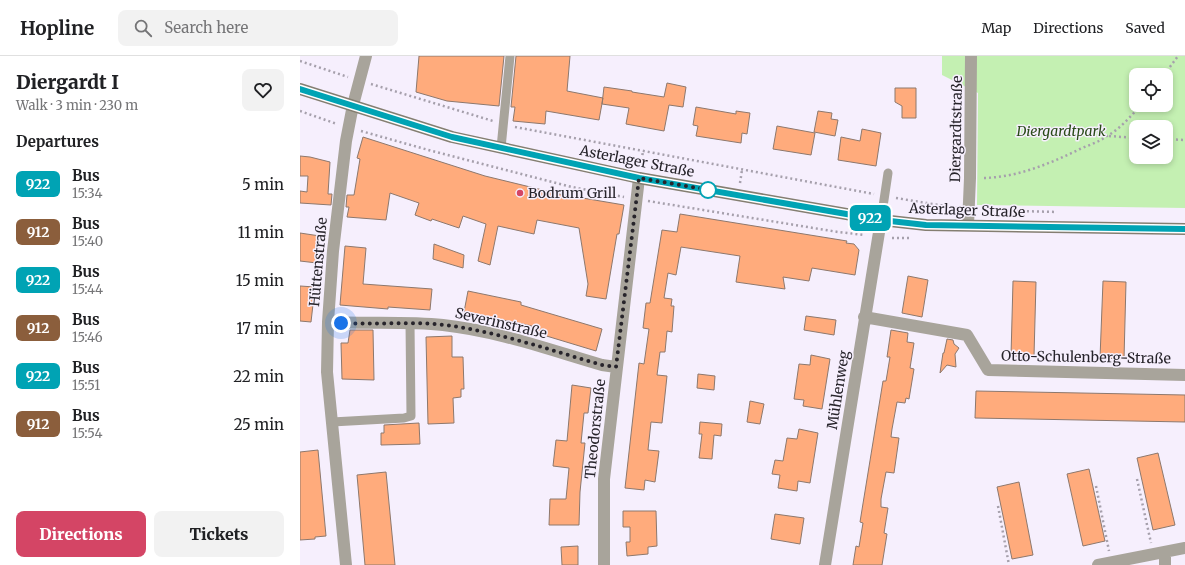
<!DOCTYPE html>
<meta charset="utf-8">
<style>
body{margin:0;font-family:Merriweather,serif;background:#f2f2f2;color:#202124;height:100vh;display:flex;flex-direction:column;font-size:15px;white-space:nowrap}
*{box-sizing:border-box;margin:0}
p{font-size:13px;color:#757577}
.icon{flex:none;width:22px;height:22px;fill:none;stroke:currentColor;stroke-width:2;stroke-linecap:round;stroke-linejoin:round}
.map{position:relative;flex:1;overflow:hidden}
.details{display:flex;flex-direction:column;background:#fff;width:300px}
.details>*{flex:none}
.badge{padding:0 8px;border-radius:6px;font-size:14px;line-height:26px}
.fabs{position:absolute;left:829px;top:12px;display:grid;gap:8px}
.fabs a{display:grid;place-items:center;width:44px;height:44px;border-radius:8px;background:#fff;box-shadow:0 2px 6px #0003;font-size:20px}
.you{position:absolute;width:20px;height:20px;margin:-10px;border:3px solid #fff;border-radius:50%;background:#1a73e8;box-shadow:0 0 0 6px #1a73e833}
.map>.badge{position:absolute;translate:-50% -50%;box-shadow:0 0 0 2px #fff}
h2{padding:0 16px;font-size:15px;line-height:36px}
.round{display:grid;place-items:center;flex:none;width:42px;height:42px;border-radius:8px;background:#f2f2f2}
.head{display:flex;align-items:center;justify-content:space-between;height:68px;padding:0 16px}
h1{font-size:19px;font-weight:800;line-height:30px}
.button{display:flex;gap:8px;margin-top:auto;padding:8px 16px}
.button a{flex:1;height:46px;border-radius:8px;background:#d44565;color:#fff;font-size:16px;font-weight:800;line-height:46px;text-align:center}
.button a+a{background:#f2f2f2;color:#202124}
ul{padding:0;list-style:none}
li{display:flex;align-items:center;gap:12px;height:48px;padding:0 16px}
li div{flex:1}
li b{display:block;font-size:15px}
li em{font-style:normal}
li .badge{min-width:44px;font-weight:700;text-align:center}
header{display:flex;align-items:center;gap:24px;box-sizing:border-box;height:56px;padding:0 20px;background:#fff;border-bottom:1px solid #e0e0e0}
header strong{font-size:19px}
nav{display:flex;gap:22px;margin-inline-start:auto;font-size:14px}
.search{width:280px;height:36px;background:#f2f2f2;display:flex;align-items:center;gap:10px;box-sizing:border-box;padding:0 14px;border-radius:8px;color:#757577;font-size:15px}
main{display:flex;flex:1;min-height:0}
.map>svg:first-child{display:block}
.green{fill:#c4f0b2;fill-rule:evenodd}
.building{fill:#ffab7c;stroke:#8d786d}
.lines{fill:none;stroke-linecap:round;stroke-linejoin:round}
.path{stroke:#a6a0ac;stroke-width:2.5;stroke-dasharray:2 3;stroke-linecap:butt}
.lane{stroke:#a8a49b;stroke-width:9}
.street{stroke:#a8a49b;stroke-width:12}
.secondary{stroke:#847e71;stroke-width:12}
.line-casing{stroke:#fff;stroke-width:9}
.line{stroke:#00a3b4;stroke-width:6}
.walk{stroke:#27242b;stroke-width:4;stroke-dasharray:0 7.2}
.stop-dot{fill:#fff;stroke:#00a3b4;stroke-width:2}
.poi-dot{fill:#d44565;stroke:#f6effd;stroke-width:1.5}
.labels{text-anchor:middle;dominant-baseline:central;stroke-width:3;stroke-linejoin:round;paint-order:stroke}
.street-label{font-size:14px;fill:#27242b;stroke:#f6effd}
.park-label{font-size:14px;font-style:italic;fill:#284a17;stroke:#f6effd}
.poi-label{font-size:14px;fill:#27242b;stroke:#f6effd;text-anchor:start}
</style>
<header>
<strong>Hopline</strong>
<div class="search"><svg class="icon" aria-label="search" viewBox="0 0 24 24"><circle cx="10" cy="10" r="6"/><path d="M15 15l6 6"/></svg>Search here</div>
<nav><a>Map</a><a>Directions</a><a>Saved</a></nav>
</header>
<main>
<section class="details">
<div class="head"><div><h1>Diergardt I</h1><p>Walk · 3 min · 230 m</p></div><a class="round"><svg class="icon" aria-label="heart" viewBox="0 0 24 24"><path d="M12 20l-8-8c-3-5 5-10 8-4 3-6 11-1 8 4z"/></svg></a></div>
<h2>Departures</h2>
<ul>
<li><span class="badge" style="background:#00a3b4;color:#fff">922</span><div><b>Bus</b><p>15:34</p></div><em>5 min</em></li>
<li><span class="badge" style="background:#8b5e3c;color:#fff">912</span><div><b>Bus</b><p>15:40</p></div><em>11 min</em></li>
<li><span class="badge" style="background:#00a3b4;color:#fff">922</span><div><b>Bus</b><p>15:44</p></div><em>15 min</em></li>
<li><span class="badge" style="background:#8b5e3c;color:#fff">912</span><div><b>Bus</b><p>15:46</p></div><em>17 min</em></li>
<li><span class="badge" style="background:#00a3b4;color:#fff">922</span><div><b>Bus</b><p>15:51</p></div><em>22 min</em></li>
<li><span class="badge" style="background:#8b5e3c;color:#fff">912</span><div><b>Bus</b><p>15:54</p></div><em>25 min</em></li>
</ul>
<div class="button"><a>Directions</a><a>Tickets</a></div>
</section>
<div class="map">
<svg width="885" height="509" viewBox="0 0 885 509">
<rect width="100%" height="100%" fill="#f6effd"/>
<!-- green -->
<path class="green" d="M642 0H885V152L677 149 678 37 642 19ZM836 19H866V49H836ZM836 71H866V101H836Z"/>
<!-- building -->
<path class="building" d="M119 0H204L199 50 147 45 116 36Z
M216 0H270L267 35 303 42 299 64 246 55 245 68 213 65 215 51H211Z
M367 27 386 31 383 51 369 49 364 75 326 68 329 52 302 48 304 31 332 35V36L364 41Z
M595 32H616V62H602V50L595 46Z
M396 51 436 58V55L450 57 447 78 442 77 441 87 396 80 398 70 393 69Z
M518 55 532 57 531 63 538 64 535 80 514 76Z
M477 70 515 77 511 99 473 93Z
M562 73 581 77 576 110 538 104 541 81 560 85Z
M63 81 185 120 259 138 324 149 319 178H317L306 243 286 240 288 228 279 172 237 164 234 178 198 170 190 209 178 205 186 168 163 160 159 172 132 163 131 165 115 159 119 147 90 137 86 164 47 161 49 151H46L47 139H54L60 103 57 102Z
M0 100 10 101 30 106 28 138H32L31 149 0 147V135L7 136 8 120H0Z
M380 158 547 185 546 187 554 188 559 194 555 219 512 212 509 225 483 221 485 233 436 226 440 200 381 191 376 219 368 217 364 242 372 243 371 250H374L372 276 367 275 365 296H360L357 319 367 320 362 367 351 366 348 394 359 395 355 426 345 424 344 434 325 432 339 307 344 308 349 273 343 272 346 247H350L362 174 377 176Z
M0 177 20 180 17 207 0 205Z
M134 188 164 199 163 212 133 203Z
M45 190 66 192 63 228 132 233 130 254 88 251V253L40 249Z
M608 220 628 224 622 261 602 257Z
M713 225 736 226 734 300H711Z
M803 225 826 226 824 303 800 302Z
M0 230 15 231 11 266 0 265Z
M168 235 221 246V249L302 273 296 295 230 275 232 270 164 256Z
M506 260 536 264 534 279 504 274Z
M50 274H73L74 324 42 323 41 287H48Z
M591 274 608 277 607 286 614 287 610 312 614 313 609 343 606 342 605 347 597 346 592 373 591 381 599 382 594 417 586 416 581 443V451L588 452 584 477 587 478 582 509H553L556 490 559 491 563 467 560 466 583 325H586L590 301H587Z
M152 280V301H163L164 333H161V341L153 342 154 367 128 368 126 281Z
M647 283 653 284 654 288 659 292 655 298 656 311 647 309 640 317 643 297H644Z
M511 299 530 303 522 353 503 350 504 344 494 343 499 308 510 309Z
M398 318 415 320 414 334 397 332Z
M272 329 291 332 288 357H284L281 387H285L280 436 279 469H249L250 443H266L269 412 253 410 256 384 267 385Z
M676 335 885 339V366L675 362Z
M450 345 464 348 460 368 447 366Z
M400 366 422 368 421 380 414 379 412 403 399 402 402 378H399Z
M119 367 120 388 81 389V377H84V369Z
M499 373 518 377 510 427 498 425 497 435 478 432 480 419 472 418 475 404 483 405 487 382 497 383Z
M18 394 26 480 15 481V483L0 484V396Z
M858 397 875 469 853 474 837 402Z
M789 413 805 485 783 490 767 418Z
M86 416 95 509H65L57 419Z
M719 426 733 499 712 503 697 431Z
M323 455H356L357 490 348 491V498L327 500 326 486H330V471H323Z
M475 458 504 462 500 488 471 483Z
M278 490V509H262L261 491Z"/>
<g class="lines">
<!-- path -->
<path class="path" d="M0 5 48 21
M864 19 878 0
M71 28 193 65
M0 55 37 68
M215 71 574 138
M61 75 132 95 272 131 324 141
M809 80 836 82
M866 83 885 84
M341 109 343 95
M684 122C718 121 749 108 780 93 789 89 799 86 807 80 820 73 831 60 841 49
M440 127 442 114
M596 142 657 152
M348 145 538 176 565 179
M682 154 757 156
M592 182H611
M837 423 851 487
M796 430 809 495
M698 450 709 509"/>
<!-- lane -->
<path class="lane" d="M201 92 210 0
M581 164 588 117
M32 366 104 362 111 360 110 267"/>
<!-- street -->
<path class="street" d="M668 169 670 122 671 0
M564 261 667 279 688 314 885 319
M28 266C67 268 105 265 143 269 198 275 250 294 302 309L316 311
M865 496V509
M46 509 27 316 28 266 33 195 46 85 53 49 66 0
M304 509V423L339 122
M525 509 581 164
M798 509 885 492"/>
<!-- secondary -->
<path class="secondary" d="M0 33 152 81 339 122 581 164 626 169 885 173"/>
</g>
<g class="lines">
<!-- line casing -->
<g class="line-casing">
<path id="line" d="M0 33 152 81 339 122 581 164 626 169 885 173"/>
</g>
<!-- line -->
<use href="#line" class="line"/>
<!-- walk -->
<path class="walk" d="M41 267C75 269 110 265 145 269 198 276 250 294 302 309L316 311 339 122 410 134H408"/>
</g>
<!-- markers -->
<circle class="stop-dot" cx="408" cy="134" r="8"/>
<circle class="poi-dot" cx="220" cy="137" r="4"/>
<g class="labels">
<!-- street labels -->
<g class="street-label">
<text transform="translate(656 73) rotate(-89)">Diergardtstraße</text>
<text transform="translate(337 105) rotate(11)">Asterlager Straße</text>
<text transform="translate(667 154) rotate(2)">Asterlager Straße</text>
<text transform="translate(18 206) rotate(-85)">Hüttenstraße</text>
<text transform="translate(201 267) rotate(13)">Severinstraße</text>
<text transform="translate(786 301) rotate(1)">Otto-Schulenberg-Straße</text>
<text transform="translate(538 334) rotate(-81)">Mühlenweg</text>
<text transform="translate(295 373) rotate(-84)">Theodorstraße</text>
</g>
<!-- park labels -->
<g class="park-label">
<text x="761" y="75">Diergardtpark</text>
</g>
<!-- poi labels -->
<g class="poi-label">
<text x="228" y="137">Bodrum Grill</text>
</g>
</g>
</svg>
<div class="fabs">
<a><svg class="icon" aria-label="locate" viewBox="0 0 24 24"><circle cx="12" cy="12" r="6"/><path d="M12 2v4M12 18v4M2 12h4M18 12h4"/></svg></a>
<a><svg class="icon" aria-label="layers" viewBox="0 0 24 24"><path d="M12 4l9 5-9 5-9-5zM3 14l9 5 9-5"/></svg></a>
</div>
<div class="you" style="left:41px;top:267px"></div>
<b class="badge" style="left:570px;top:162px;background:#00a3b4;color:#fff">922</b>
</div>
</main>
